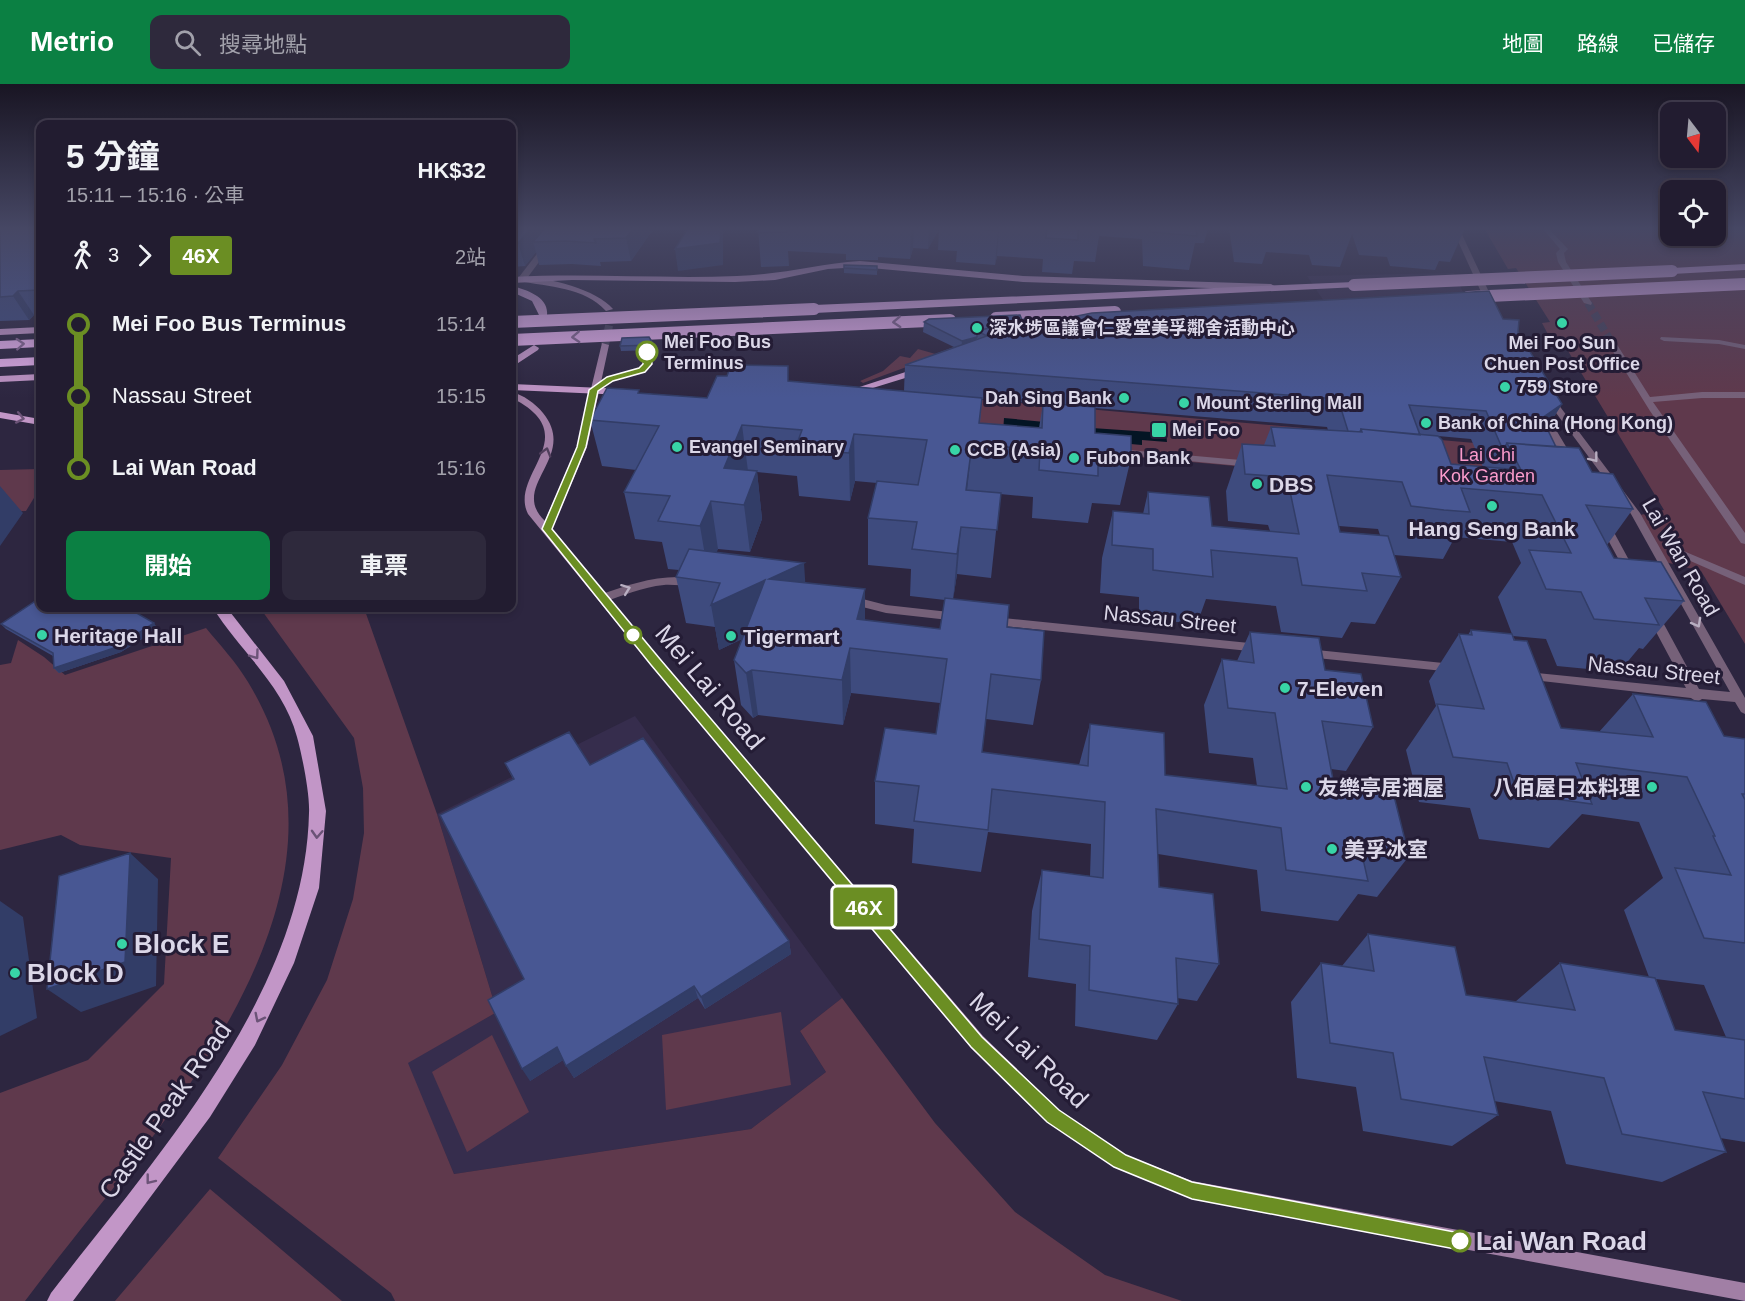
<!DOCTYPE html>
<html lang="zh-TW">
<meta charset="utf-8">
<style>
body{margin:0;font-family:Helvetica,"Noto Sans TC",sans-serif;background:#2e293c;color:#f1f3f6;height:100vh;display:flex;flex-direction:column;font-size:22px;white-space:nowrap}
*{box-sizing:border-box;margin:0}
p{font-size:20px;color:#a2a1ab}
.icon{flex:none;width:33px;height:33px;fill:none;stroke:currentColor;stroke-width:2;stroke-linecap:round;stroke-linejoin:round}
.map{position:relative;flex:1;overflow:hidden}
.side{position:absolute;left:36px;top:36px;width:480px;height:492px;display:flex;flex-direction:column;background:#221c30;border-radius:12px;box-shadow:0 3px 9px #0003,0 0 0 2px #3f3a4c}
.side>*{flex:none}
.badge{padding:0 12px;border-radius:4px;font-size:21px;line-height:39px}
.needle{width:39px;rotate:164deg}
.fabs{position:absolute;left:1660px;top:18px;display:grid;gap:12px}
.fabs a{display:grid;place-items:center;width:66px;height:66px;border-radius:12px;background:#221c30;box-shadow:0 3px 9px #0003,0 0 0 2px #3f3a4c;font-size:30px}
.map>.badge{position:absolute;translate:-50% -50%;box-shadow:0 0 0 3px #fff}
.legs{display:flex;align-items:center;gap:9px;height:66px;padding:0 30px;font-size:20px}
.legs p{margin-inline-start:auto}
.overview{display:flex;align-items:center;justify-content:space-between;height:102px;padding:0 30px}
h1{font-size:33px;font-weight:700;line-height:45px}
.action{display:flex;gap:12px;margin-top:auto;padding:12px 30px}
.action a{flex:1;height:69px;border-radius:12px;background:#0b8043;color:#fff;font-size:24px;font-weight:700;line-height:69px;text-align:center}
.action a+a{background:#2e293c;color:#f1f3f6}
ul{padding:0 30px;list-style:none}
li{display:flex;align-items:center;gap:21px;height:72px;font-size:22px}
li i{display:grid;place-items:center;width:9px;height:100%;margin:0 8px;background:currentColor}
li i::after{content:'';width:15px;height:15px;margin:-8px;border:4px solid;border-radius:50%;background:#221c30}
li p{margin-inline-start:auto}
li:first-child i{background:linear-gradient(#0000 50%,currentColor 0)}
li:last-child i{background:linear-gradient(currentColor 50%,#0000 0)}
header{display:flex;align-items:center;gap:36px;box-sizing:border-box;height:84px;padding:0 30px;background:#0b8043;color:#fff}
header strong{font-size:28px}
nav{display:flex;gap:33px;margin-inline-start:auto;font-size:21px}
.search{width:420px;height:54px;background:#2e293c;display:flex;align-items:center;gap:15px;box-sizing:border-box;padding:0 21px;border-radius:12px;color:#a2a1ab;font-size:22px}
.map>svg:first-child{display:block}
.built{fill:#362d4d}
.green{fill:#5f394c}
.water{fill:#041524}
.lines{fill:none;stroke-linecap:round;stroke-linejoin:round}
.street-tunnel{stroke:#474159;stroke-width:8;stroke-dasharray:8 4;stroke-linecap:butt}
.secondary-tunnel{stroke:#474159;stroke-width:8;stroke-dasharray:8 4;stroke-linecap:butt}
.street{fill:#766179;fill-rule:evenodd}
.secondary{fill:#a17fa5;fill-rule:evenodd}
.primary{fill:#c296c7;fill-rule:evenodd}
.highway{fill:#dfabe6;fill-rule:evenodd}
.highway-bridge{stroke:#dfabe6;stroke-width:12}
.wall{fill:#3e4b7e;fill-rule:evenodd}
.shaded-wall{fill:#323d67}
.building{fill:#485793;stroke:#323d67;stroke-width:1.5}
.oneway{stroke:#82648e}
.oneway2{stroke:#6b5377}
.oneway3{stroke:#503f5c}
.oneway4{stroke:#b8aec1}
.line-1{fill:#6b8e23;stroke:#fff;stroke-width:1.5}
.poi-dot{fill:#38d4a6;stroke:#241c35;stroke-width:2}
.stop-1-dot{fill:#fff;stroke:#6b8e23;stroke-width:3}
.labels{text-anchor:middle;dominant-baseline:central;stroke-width:6;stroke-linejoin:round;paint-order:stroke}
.far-poi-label{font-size:18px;font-weight:bold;fill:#dbd7e8;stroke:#241c35;text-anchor:start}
.far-stop-label{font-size:18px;font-weight:bold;fill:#dbd7e8;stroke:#241c35;text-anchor:start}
.far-park-label{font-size:18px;fill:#fb9bcc;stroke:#241c35}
.poi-label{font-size:21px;font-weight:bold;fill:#dbd7e8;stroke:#241c35;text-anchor:start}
.street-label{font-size:21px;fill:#dbd7e8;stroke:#241c35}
.near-street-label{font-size:26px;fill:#dbd7e8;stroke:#241c35}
.near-poi-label{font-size:26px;font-weight:bold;fill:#dbd7e8;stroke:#241c35;text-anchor:start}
.near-stop-label{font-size:26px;font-weight:bold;fill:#dbd7e8;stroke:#241c35;text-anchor:start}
</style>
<header>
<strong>Metrio</strong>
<div class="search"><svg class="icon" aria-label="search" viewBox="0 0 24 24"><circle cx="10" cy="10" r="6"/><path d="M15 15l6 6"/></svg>搜尋地點</div>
<nav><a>地圖</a><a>路線</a><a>已儲存</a></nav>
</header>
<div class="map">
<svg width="1745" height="1217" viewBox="0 0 1745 1217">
<rect width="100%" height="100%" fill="#2d2640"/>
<!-- built -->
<path class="built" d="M1454 189 1470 223 1332 229 1307 192Z
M635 632 842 914 800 947 826 988 751 1045 454 1090 407 979 497 928 437 730Z"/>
<!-- green -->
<path class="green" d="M1484 144H1671V152H1716V144H1745V560L1701 487 1661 477 1640 431 1664 426 1562 257 1551 256 1542 239 1550 238 1516 184 1508 185Z
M918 265 939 271 863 299 860 297 883 287 900 272 910 274Z
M905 309 1532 364 1553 410 1101 370 817 333Z
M40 385V404L26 427 0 428V386Z
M260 524H364L437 730 497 928 408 979 454 1090 751 1045 826 988 800 947 842 914 935 1039 1015 1128 1105 1191 1182 1217H395L391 1209 218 1074 282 981 327 896 353 815 364 749 363 704 354 654Z
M206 544C220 561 236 578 248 598 383 819 148 1052 25 1217H0V1009L88 976 164 900 171 774 80 761 61 751 0 766V581L11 579 18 556 44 573 65 591Z
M781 928 791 1001 666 1026 662 951Z
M492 951 529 1028 467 1068 432 988Z
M210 1105 342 1217H115Z"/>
<!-- water -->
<path class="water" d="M1004 334 1076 341 1077 343 1166 349 1167 358 1142 356V361L1003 349Z"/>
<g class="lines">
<!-- street-tunnel -->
<path class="street-tunnel" d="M1588 219 1613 261"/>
<!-- secondary-tunnel -->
<path class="secondary-tunnel" d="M605 261 610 237 609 225"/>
<!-- street -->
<path class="street" d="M557 144H564L525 197H519V193Z
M1452 144H1459L1495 221 1494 223 1487 221Z
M1542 144H1548L1568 165 1564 169 1566 178 1592 219 1591 221 1584 219 1558 178 1556 169 1560 165Z
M1661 253 1719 256 1745 261V265L1719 260 1664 257 1660 255Z
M1610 259H1616L1650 313 1702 308H1745V314H1702L1653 318 1745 449V460L1741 459 1650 327 1609 261Z
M1549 311 1552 312 1640 429 1745 614V630L1741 628 1735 618 1702 615 1697 618 1691 614 1523 595 1521 592 1523 589 1527 588 1686 604 1647 531 1653 527 1659 531 1699 605 1730 608 1631 430 1545 314Z
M1541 326 1546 329 1574 376 1572 378H1566L1564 376 1536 329Z
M1117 365 1252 377 1257 380 1252 383 1114 370V366Z
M1605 438 1610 441 1636 489 1635 492H1627L1626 489 1600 441Z
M1674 463 1745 493V501L1670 468 1669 466Z
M678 493H691L696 497C689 504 674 500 664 501 642 503 623 512 603 518L598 514 599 511C625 502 650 493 678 493Z
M851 512 886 521 958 529 964 533 958 537 886 529 847 519 845 516 847 513Z
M993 533 1259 560 1265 564 1259 568 993 541 987 537Z
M1307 565 1453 580 1459 584 1453 588 1307 573 1301 569Z"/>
<!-- secondary -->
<path class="secondary" d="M519 193C544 192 597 205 613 225L606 227C584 203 549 203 519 197Z
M602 259 609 261 587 363 552 445 659 575 983 952 1059 1026 1126 1071 1192 1097 1745 1199V1217L1192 1115 1114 1083 1047 1038 971 964 651 581 528 430C508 390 587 352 512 314V308C523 311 535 319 543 329 579 373 508 402 545 437L577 363Z"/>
<!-- primary -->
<path class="primary" d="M860 177 1023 192 1271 200 1276 203 1271 206 1023 198 860 183 828 185 775 196 735 198 572 196 512 199V193C587 189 662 195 737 192 779 191 818 180 860 177Z
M512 202C527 206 549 213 547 231H539L532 217 512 208Z
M40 243V249L0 251V245Z
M534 261 539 264 538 266 512 283V275Z
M924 282 928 283V287L850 311H842L841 309Z
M40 290V296L0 298V292Z
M512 300 625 305 630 308 625 311 512 306Z
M0 328 40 335V341L0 334Z
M213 524H227L284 597 313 652 326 727 319 804 294 879 255 961 210 1033 73 1217H47L51 1209C156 1073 305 909 309 729 310 710 302 671 297 653 284 602 240 567 213 524Z"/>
<!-- highway -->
<path class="highway" d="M1745 180V186L1672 190 1666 187 1672 184Z
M1354 198 1360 201 1358 203 814 229 808 225 814 221Z
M40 255V263L0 265V257Z
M40 273V281L0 283V275Z"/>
<!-- highway-bridge -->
<path class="highway-bridge" d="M1354 201 1672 187
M1468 213 1745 200
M996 234 1115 228
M512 238 814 225
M512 256 950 236"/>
</g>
<!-- wall -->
<path class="wall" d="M0 144H40V230L34 231 29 236 0 237Z
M512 144H654L631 177 600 178 601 182 572 180 539 181 536 168 525 182 512 183Z
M758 144H1208L1204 159H1195L1189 186 1143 182 1142 155 1099 152 1095 178 1074 177 1072 190 1042 188 1043 175 997 172 995 181 956 178 957 167 938 166 939 145 928 165 913 164 910 175 878 173V176H846V170L788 167 789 182 761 183Z
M1229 144H1465L1450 178 1439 177 1435 186 1390 182 1387 173 1359 171 1352 150 1340 183 1312 181 1309 171 1266 168 1262 180 1234 178Z
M877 182V191L844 189V184Z
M1503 235 1518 248 1562 320 1547 344 1556 363 1592 388 1633 425 1607 461 1614 474 1684 517 1643 565 1639 564 1619 588 1557 582 1546 555 1513 552 1561 644 1599 648 1633 610 1724 652 1745 655V1058L1720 1054 1726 1068 1662 1098 1566 1080 1551 1027 1494 1017 1498 1031 1452 1062 1363 1047 1356 1003 1297 994 1291 918 1321 879 1342 882 1368 850 1466 911 1515 918 1560 879 1649 893 1624 826 1663 794 1639 738 1582 730 1549 764 1479 755 1470 724 1419 718 1406 666 1436 622 1429 597 1459 550 1468 551 1471 546 1512 550 1498 513 1521 479 1512 458 1455 453 1443 475 1394 471 1401 493 1375 540 1351 538 1342 554 1281 548 1276 522 1206 515 1197 540 1139 534V513L1100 509 1102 474 1113 427 1143 430 1148 408 1212 442 1270 447 1268 441 1228 437 1226 407 1242 360 1264 361 1271 343 1328 346 1327 343 1095 324V349L1131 374 1120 421 1092 419 1088 439 1032 434 1033 413 1000 410 991 494 957 490 953 515 1007 543 1041 596 1033 641 986 635 982 668 1079 681 1090 640 1165 691 1257 702 1253 674 1209 669 1204 621 1222 575 1237 577 1250 548 1325 586 1373 643 1346 687 1331 685 1334 701 1409 772 1377 813 1358 810 1338 837 1261 827 1257 786 1158 770 1159 803 1219 880 1197 917 1177 914 1178 920 1157 956 1075 942 1076 900 1028 893 1032 827 1042 786 1090 792 1091 760 988 748 981 788 912 779 914 745 875 740V697L936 650 940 619 851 609 843 641 758 631 753 634 741 621 734 576 742 555 719 566 715 543 686 539 676 493 679 486 668 485 662 458 635 455 624 408 636 386 602 382 590 336 640 309 707 314 789 297 904 307 905 281 954 263 923 248 924 238 1022 236 1032 241ZM982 315 1043 320 1039 344 980 339ZM1438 352 1471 355 1483 383 1451 380ZM757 388 797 392 799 412 850 417 855 397 877 399 868 434V481L911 485 910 512 945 516 940 545 865 536V505L806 499 716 468 718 465 750 468 762 435ZM1339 442 1378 445 1380 451 1340 448ZM1656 895 1704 901 1726 953 1675 946Z
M654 261 655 266 621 267 620 262Z
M1 540 158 545 121 568 59 589 54 584 53 572 6 545Z
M505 679 590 681 789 857 791 870 705 925 698 914 574 994 563 976 530 997 513 695Z"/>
<!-- shaded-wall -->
<path class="shaded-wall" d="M531 144H556L533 158 536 168 525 182 518 159Z
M634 144H654L631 177 626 154Z
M721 144H723V181L678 187 675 165Z
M911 144H914L913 164 910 175Z
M929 144H939L928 165Z
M999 144 997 172 995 181 998 147Z
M18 207 34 231 29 236 13 212Z
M977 253 976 263 961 267 962 257Z
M1562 320 1545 347 1542 334Z
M742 341 748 387 724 384Z
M854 350 855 397 850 417 849 369Z
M972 360 967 407 966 406Z
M757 387 762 435 750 468 744 421Z
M0 402 23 429 0 462Z
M711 417 718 465 708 489 700 442Z
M961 443 957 490 953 517 957 470Z
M804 479 807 525 769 495Z
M765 496 770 542 719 566 711 521Z
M865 505V551L857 535Z
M154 539 158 545 121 568 59 589 54 584Z
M850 564 851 609 843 641 842 596Z
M752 586 758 631 753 634 746 589Z
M130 769 158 795 156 902 81 928 47 905Z
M0 817 23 833 37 934 0 952Z
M789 857 791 870 705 925 701 913Z
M694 902 698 914 574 994 566 982Z
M557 963 565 975 530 997 522 985Z"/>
<!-- building -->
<path class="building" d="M0 144H40V206L18 207 13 212 0 213Z
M512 144H531L518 159 512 160Z
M545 144H634L626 154 594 155 596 159 566 157 533 158Z
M688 144H721L720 159 675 165Z
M758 144H787V148L758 149Z
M958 144H999L998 147Z
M1047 144H1078V156L1046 154Z
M1150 144H1196L1197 152 1150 148Z
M844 181 877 182V186L844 184Z
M1489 207 1503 235 1519 236 1518 248 1562 320 1542 334 1556 363 1507 359 1503 366 1486 327 1409 321 1420 351 1361 345 1360 348 1348 347 1338 315 905 281 987 252 977 247 1029 234 1032 241 1092 229Z
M1020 231 1022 236 977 247V253L962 257 924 238 929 235Z
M649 253 654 261 620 262 622 254Z
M731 281 788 282V297L982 314 979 339 1042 344 1043 319 1095 323V349L1131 352V374L1098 371V392L1039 386 1040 366 972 360 966 406 1001 409 997 446 961 443 957 470 912 465 917 438 868 434 877 397 918 401 927 356 854 350 849 369 795 365 802 346 742 341 724 384 757 387 744 421 711 417 700 442 658 437 670 412 624 408 659 342 590 336 607 304 639 306 638 309 707 314 717 292H727Z
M1271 343 1362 348 1361 345 1438 352 1442 356 1451 380 1521 386 1507 359 1579 364 1592 388 1613 390 1633 425 1586 421 1614 474 1661 478 1684 517 1645 514 1659 541 1594 535 1581 508 1546 505 1529 466 1571 469 1542 411 1461 404 1470 428 1444 426 1411 422 1402 398 1327 391 1340 448 1388 452 1401 493 1362 489 1367 507 1302 501 1297 474 1211 466 1213 493 1153 486V465L1112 461 1113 427 1149 430 1148 408 1209 413 1212 442 1299 450 1287 393 1245 390 1242 360 1275 362Z
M689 465 804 479 769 495 865 505 857 535 940 545 945 514 1009 521 1007 543 1044 547 1041 596 991 590 982 668 1088 682 1090 640 1131 645 1164 649 1165 691 1287 705 1275 629 1228 624 1222 575 1254 579 1250 548 1319 554 1325 586 1361 590 1373 643 1322 637 1334 701 1393 708 1409 772 1361 766 1368 797 1286 786 1281 744 1156 725 1159 803 1213 810 1219 880 1176 874 1178 920 1089 906 1090 862 1039 855 1042 786 1103 794 1105 718 992 705 988 746 914 737 919 702 875 697 885 644 936 650 947 575 850 564 842 596 752 586 746 589 734 576 765 496 711 521 720 499 676 493Z
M40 514V524H128L154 539 117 563 54 584 53 569 1 540Z
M1471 546 1512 550 1514 556 1527 557 1561 644 1653 653 1633 610 1706 618 1724 652 1745 655V710H1742L1745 716V859L1704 854 1675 784 1731 791 1713 752H1715L1687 693 1576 679 1592 720 1518 710 1507 679 1453 673 1437 620 1484 625 1459 550 1472 551Z
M569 648 590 681 643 654 789 857 701 913 694 902 566 982 557 963 522 985 488 916 524 895 440 731 514 695 505 679Z
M130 769 125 878 47 905 59 792Z
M1368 850 1455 863 1466 911 1575 926 1560 879 1655 894 1675 946 1745 956V1015L1703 1008 1726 1068 1622 1050 1604 994 1484 973 1498 1031 1401 1015 1393 969 1330 959 1321 879 1374 887Z"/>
<!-- one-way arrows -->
<defs><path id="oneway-chevron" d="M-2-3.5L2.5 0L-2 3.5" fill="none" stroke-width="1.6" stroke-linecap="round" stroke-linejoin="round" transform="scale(1.5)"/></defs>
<g class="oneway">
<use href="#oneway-chevron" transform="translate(897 238) rotate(177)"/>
<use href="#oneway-chevron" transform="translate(576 253) rotate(177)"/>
<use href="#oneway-chevron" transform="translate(20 260) rotate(-3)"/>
</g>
<g class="oneway2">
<use href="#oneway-chevron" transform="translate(20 334) rotate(11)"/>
<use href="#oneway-chevron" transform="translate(255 571) rotate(54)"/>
<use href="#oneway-chevron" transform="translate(317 750) rotate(93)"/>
<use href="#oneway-chevron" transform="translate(259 934) rotate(117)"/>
<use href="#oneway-chevron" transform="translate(150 1096) rotate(128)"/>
</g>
<use class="oneway3" href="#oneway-chevron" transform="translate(546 368) rotate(-74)"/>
<g class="oneway4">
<use href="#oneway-chevron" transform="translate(1594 374) rotate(52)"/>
<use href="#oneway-chevron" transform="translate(626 505) rotate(-21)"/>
<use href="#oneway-chevron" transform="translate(1697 539) rotate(61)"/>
</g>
<!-- sky -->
<linearGradient id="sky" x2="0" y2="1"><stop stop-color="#191523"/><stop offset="0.46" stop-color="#464764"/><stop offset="1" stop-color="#464764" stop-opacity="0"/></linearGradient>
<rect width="1745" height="314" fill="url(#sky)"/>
<!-- line-1 -->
<path class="line-1" d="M644 266 651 268 652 280 645 288 613 297 598 307 586 363 552 445 660 575 982 953 1059 1026 1126 1071 1192 1098 1460 1149 1466 1151 1469 1157 1466 1163 1460 1166 1192 1115 1114 1083 1047 1038 971 963 651 581 542 445 577 363 589 306 607 293 639 284 643 280Z"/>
<!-- markers -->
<g class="poi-dot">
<circle cx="1562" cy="239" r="6"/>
<circle cx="977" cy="244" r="6"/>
<circle cx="1505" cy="303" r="6"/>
<circle cx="1124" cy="314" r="6"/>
<circle cx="1184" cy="319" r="6"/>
<circle cx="1426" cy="339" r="6"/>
<rect x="1151" y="338" width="16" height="16" rx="3"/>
<circle cx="677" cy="363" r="6"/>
<circle cx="955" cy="366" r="6"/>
<circle cx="1074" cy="374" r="6"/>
<circle cx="1257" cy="400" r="6"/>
<circle cx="1492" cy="422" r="6"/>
<circle cx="42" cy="551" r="6"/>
<circle cx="731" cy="552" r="6"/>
<circle cx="1285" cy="604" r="6"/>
<circle cx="1306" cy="703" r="6"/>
<circle cx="1652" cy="703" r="6"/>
<circle cx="1332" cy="765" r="6"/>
<circle cx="122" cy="860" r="6"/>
<circle cx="15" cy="889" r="6"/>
</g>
<g class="stop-1-dot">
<circle cx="647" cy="268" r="10"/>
<circle cx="633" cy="551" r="8"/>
<circle cx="1460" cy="1157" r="10"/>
</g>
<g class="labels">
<!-- far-poi labels -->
<g class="far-poi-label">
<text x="989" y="244">深水埗區議會仁愛堂美孚鄰舍活動中心</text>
<text x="1562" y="259" text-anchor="middle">Mei Foo Sun<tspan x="1562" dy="21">Chuen Post Office</tspan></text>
<text x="1517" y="303">759 Store</text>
<text x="1112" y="314" text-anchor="end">Dah Sing Bank</text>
<text x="1196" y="319">Mount Sterling Mall</text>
<text x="1438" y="339">Bank of China (Hong Kong)</text>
<text x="1172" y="346">Mei Foo</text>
<text x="689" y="363">Evangel Seminary</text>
<text x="967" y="366">CCB (Asia)</text>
<text x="1086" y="374">Fubon Bank</text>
</g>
<!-- far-stop labels -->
<g class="far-stop-label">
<text x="664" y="258">Mei Foo Bus<tspan x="664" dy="21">Terminus</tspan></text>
</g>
<!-- far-park labels -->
<g class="far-park-label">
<text x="1487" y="371">Lai Chi<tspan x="1487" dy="21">Kok Garden</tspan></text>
</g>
<!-- poi labels -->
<g class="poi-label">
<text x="1269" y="400">DBS</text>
<text x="1492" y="444" text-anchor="middle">Hang Seng Bank</text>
<text x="54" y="551">Heritage Hall</text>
<text x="743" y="552">Tigermart</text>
<text x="1297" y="604">7-Eleven</text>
<text x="1318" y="703">友樂亭居酒屋</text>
<text x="1640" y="703" text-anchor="end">八佰屋日本料理</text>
<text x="1344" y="765">美孚冰室</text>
</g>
<!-- street labels -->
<g class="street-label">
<text transform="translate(1681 473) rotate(60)">Lai Wan Road</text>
<text transform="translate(1170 535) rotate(6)">Nassau Street</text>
<text transform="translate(1654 586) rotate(6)">Nassau Street</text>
</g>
<!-- near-street labels -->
<g class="near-street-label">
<text transform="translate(710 603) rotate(50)">Mei Lai Road</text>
<text transform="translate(1029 966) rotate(44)">Mei Lai Road</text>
<text transform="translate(165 1026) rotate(-55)">Castle Peak Road</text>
</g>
<!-- near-poi labels -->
<g class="near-poi-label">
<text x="134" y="860">Block E</text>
<text x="27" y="889">Block D</text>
</g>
<!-- near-stop labels -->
<g class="near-stop-label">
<text x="1476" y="1157">Lai Wan Road</text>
</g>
</g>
</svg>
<div class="fabs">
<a><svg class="needle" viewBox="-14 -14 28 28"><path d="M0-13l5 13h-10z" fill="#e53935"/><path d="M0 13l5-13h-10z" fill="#a2a1ab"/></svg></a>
<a><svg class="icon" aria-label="locate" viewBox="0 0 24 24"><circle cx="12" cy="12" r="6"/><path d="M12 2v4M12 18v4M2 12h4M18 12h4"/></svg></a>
</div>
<b class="badge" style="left:864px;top:823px;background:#6b8e23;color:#fff">46X</b>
<section class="side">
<div class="overview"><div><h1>5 分鐘</h1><p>15:11 – 15:16 · 公車</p></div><b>HK$32</b></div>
<div class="legs"><svg class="icon" aria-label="walk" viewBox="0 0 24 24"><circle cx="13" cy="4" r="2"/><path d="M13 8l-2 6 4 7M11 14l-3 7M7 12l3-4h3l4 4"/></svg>3<svg class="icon" aria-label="forward" viewBox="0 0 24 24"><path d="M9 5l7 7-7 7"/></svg><b class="badge" style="background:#6b8e23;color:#fff">46X</b><p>2站</p></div>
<ul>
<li><i style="color:#6b8e23"></i><b>Mei Foo Bus Terminus</b><p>15:14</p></li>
<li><i style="color:#6b8e23"></i><span>Nassau Street</span><p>15:15</p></li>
<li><i style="color:#6b8e23"></i><b>Lai Wan Road</b><p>15:16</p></li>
</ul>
<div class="action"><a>開始</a><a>車票</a></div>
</section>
</div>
